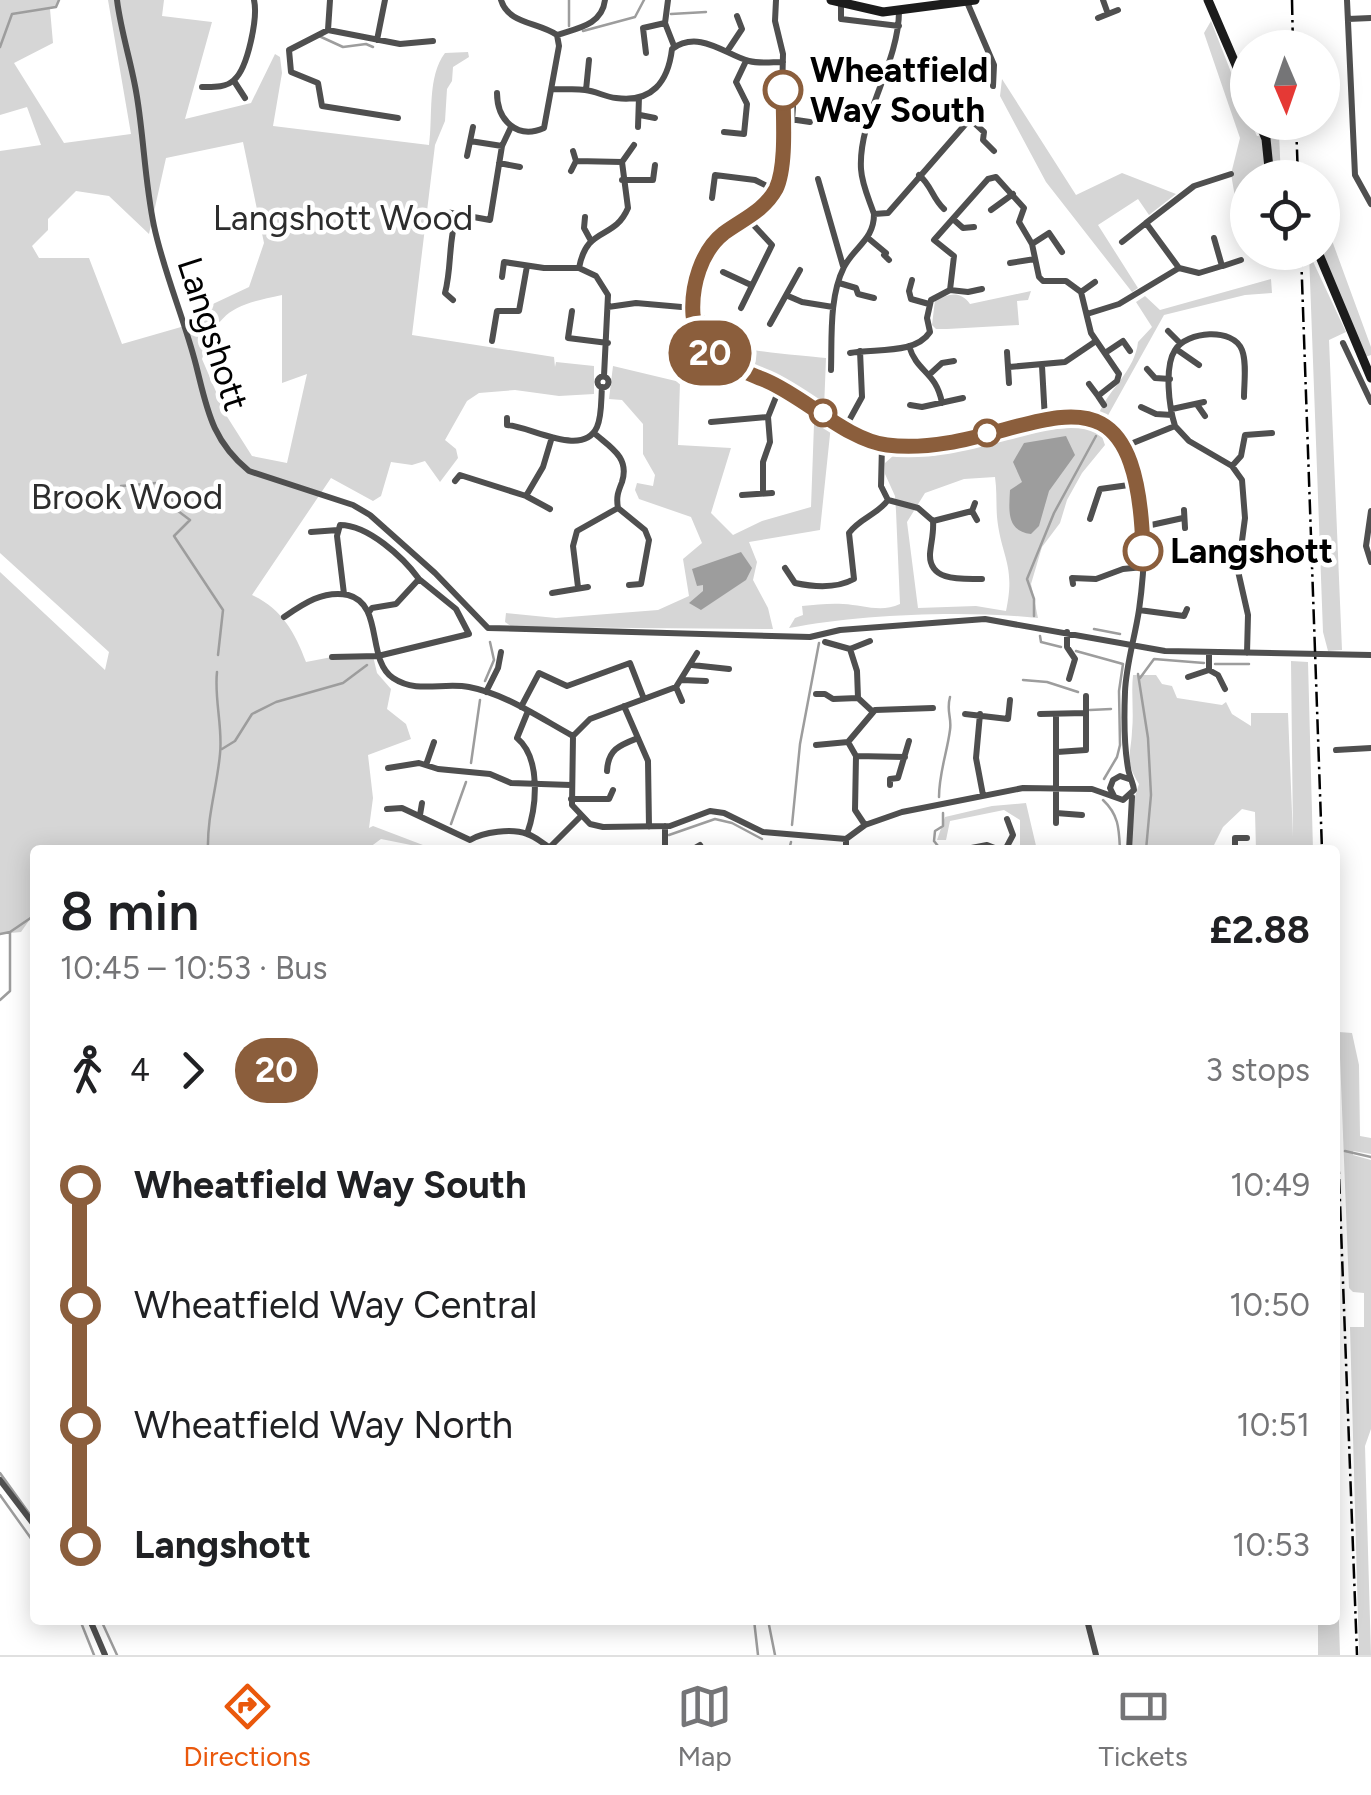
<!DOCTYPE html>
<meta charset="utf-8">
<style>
body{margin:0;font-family:Figtree,sans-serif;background:#f6f6f6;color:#202124;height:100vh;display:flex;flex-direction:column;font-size:38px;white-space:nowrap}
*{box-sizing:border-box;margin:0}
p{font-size:32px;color:#757577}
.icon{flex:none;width:55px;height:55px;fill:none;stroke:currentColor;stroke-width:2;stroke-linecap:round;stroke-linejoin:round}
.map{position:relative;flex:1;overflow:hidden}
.drawer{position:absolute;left:30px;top:845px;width:1310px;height:780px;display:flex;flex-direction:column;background:#fff;border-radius:10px;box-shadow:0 5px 25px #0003}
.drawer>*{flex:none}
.badge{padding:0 20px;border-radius:32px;font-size:35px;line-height:65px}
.needle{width:65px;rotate:178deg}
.buttons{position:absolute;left:1230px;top:30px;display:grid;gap:20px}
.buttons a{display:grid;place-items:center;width:110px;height:110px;border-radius:50%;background:#fff;box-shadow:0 5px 25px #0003;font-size:50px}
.map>.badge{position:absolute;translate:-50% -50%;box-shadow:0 0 0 5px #fff}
.legs{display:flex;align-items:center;gap:15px;height:110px;padding:0 30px;font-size:32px}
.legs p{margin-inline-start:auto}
.summary{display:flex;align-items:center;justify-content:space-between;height:170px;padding:0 30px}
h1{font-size:55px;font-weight:600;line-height:75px}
ul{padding:0 30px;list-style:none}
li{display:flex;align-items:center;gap:35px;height:120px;font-size:38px}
li i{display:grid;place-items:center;width:15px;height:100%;margin:0 12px;background:currentColor}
li i::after{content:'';width:25px;height:25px;margin:-12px;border:8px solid;border-radius:50%;background:#fff}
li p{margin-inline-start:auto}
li:first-child i{background:linear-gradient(#0000 50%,currentColor 0)}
li:last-child i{background:linear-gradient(currentColor 50%,#0000 0)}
.tabs{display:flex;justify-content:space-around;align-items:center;height:140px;border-top:2px solid #e0e0e0;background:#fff;font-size:28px;color:#757577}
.tabs a{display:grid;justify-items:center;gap:5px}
.tabs .current{color:#ea580c}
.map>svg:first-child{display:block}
.green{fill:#d6d6d6;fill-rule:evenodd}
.water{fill:#9d9d9d}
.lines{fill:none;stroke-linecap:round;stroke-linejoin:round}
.stream{stroke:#9d9d9d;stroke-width:2.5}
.street{stroke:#4f4f4f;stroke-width:6}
.secondary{stroke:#1c1c1c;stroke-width:9}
.rail{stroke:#000;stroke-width:2.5;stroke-dasharray:15 5 2.5 5;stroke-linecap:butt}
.line-1-casing{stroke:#fff;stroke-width:22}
.line-1{stroke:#8b5e3c;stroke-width:15}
.stop-1-dot{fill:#fff;stroke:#8b5e3c;stroke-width:5}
.labels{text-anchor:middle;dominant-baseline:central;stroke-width:9;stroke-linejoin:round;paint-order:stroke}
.stop-label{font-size:35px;font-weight:bold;fill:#000;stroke:#fff;text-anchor:start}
.park-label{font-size:35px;fill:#2d2d2d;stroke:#fff}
.street-label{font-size:35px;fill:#000;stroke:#fff}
</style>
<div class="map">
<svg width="1371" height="1655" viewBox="0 0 1371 1655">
<rect width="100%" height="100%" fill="#fff"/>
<!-- green -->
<path class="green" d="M0 0H59L56 7 50 9 53 43 14 63 64 143 131 134 108 0H164L162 16 212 22 185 119 251 103 275 54 280 57 282 73 273 126 429 145C433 117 427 76 445 53L468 52 469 57 453 67 452 81 447 89 445 121 435 145 412 335 554 357 555 367 556 362 594 366V394L559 396 515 390 479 393 467 401 445 440 456 449 458 458 440 482 425 461 412 465 391 462 381 496 373 501 331 478 252 595C281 608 295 632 306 662L332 657 373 656 377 673 391 689 387 709 406 724 411 739 368 755 373 798 369 828 373 826 436 850 381 839 366 850H35V912L21 932 0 934V572L105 670 109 652 0 553V151L41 145 27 107 0 115ZM243 142 264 243 249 287 198 311 188 325 122 344 89 258H39L32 246 48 230V219L76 191 109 196 149 234 166 158ZM282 295V383L307 374 287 463 252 456 226 415 202 359C218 310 234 305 282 295Z
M1211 21 1247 113 1248 122 1251 123 1257 136 1279 135 1281 177 1248 178 1247 249 1243 243 1231 174 1240 138 1204 33Z
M1002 79 1076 195 1122 173 1176 194 1149 215 1138 199 1098 225 1138 288 1132 292 1046 182 1000 96Z
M1323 216 1371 347V355L1365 357 1322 252Z
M738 228 742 230C734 240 720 247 713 258 703 274 702 296 702 314L707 317 706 335C725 351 798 355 826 358L824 409C811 400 798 391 783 384 735 363 689 358 698 292 702 264 714 244 738 228Z
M1309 253 1346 332 1329 340 1342 650 1328 651 1323 632Z
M1271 279 1272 293 1245 295 1164 315 1106 419 1099 413C1110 388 1135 370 1138 342L1152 327 1136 302 1145 296 1160 310Z
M1031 291 1028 300 1017 301 1019 325 947 329H936L932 325 935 300C949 294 960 290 970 304Z
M613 366 680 382 678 445 731 448 711 513 733 535 762 521 811 507 814 424 831 425 820 530 749 542 757 562 753 580 768 608 773 629 512 627 505 622 506 613 556 618 658 610 689 596 683 559 702 543 691 517 639 499 635 490 637 483 653 486 655 475 643 454V424L622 400 609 399Z
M1079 427 1099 428 1105 445 1082 473 1067 500 1060 523 1042 547 1031 584 1038 618C964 610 862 614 789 628L795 618 803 615 802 606C816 605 829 603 843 604 863 605 881 613 900 604L896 511 895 496 885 474V463L894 455 933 456 1044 430ZM995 477C997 491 996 503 997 517 1001 557 1016 565 1006 611L976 606 918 608 907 522 925 493 964 479Z
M1291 661 1308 662 1313 850H1256L1255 812 1242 809 1223 827 1214 845 1203 850H1129L1128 818 1139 784C1124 760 1131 756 1132 731 1134 712 1131 694 1133 675H1156L1162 684 1172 686 1177 698 1222 705 1226 702 1232 714 1251 726V713H1288L1293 837Z
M1026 803 1037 850H1020V820L1004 810 950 821 946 840H937L945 817 992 806Z
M1339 1032 1352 1033 1359 1065 1360 1136 1371 1138V1154L1353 1151V1155L1371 1160V1429L1365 1446 1371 1655H1359L1350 1327H1364V1293L1353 1292 1349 1288Z
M1335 1495 1340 1655H1318V1620H1335Z"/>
<!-- water -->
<path class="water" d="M1066 436 1075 455 1049 491 1039 526 1031 534C1006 531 1009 510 1010 490L1022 482 1013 462 1024 443Z
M741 552 752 568 746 580 701 610 689 603 703 591V585L697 586 692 569Z"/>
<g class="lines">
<!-- stream -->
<path class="stream" d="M569 0V26
M671 14 706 12
M583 31 635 17 644 0
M319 36 343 47 366 44 373 47
M0 47 12 14 56 7 59 0
M121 486 156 483 170 492 174 508 190 520 174 536 223 610 218 655
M1034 616V599L1027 579 1054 513 1096 436
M1094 629 1120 634
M1040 636 1041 642 1061 647
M1076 651 1123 664 1119 691 1120 745 1117 757 1104 779
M1215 664H1249
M1138 674 1148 738 1151 795 1146 850
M1140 678 1154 659 1204 663
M1023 680 1047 682 1078 692
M485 681 494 660 490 642
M1090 710 1111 709
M222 749 235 741 252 714 276 702 343 683 367 665
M471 763 480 700
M939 797C939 773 947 753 950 730 952 717 946 712 950 697
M1103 800C1119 815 1119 829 1120 850
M451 824 466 782
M792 825 800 744 819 643
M669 835 715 819 732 823 762 839
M938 846 934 841 935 831 943 826V813
M208 850C207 816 217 787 220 754 223 727 214 699 217 672
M789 850 791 842
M0 934 10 932 35 915
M0 1000 10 991V932
M1345 1151 1371 1157
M0 1473 31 1516
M0 1495 35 1544
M80 1620 94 1655
M101 1620 117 1655
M754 1620 758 1655
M768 1620 775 1655"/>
<!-- street -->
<path class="street" d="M117 0C121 33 132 64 137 97 144 140 145 183 154 226 164 273 184 318 196 365 207 408 211 440 249 471L353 505 370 515 435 573 488 628 810 637 840 630 985 619 1165 651 1371 655
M668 0 665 23 674 46
M1103 0 1108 14
M1347 0 1355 175 1371 204
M967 2 994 65 993 86
M841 4V19L899 26
M1098 18 1118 10
M1348 19 1371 18
M328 30 330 0
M557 35C578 28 602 25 605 0
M377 40 385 0
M728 50 742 29 737 16
M646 53 643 28 665 23
M234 81 245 98
M202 87C212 87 226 88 234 80 248 68 258 17 254 0
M553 89C564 89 575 89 585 90 596 91 605 97 616 98 652 103 668 82 672 49 699 29 726 55 749 61 760 64 772 62 783 62
M586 90 589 60
M497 93C497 120 517 140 544 128L559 46 557 35C538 22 508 24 501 0
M640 115 655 118
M398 118 322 106 318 83 291 72 289 50 328 30 400 44 433 41
M783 118 810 122
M970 119 984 132 983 140 994 151
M792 121 793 107
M638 127 639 97
M724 132 744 134 747 104 736 82 746 61
M470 141 502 146
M467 156 473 127
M576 161 622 162
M622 162 634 145
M499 163 520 167
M571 171 576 161 573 151
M919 175C932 186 932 198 944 209
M818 179 843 266
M622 180H653L655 165
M712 198 715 175 755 180 775 190
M991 210 1013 194
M446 212 490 220 502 146 511 127
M874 214C869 199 862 185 861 169 858 117 899 64 899 11
M585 217 584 228 590 239
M953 219 963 228 974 227
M868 238 886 253 884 255 889 260
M1122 242 1146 223
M1032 244 1049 233 1062 252
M1010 263 1035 259
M1223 266 1241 260
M579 268C587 225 614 241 628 208L622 162
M1179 268 1146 223 1194 186 1231 174
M1179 268 1199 273 1222 266 1214 238
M723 272 751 285
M502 277 504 262 544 268H579L596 276 608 295 604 376
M912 280 909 291 911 299 929 304
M839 283 856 288 858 294 874 298
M950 290 954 256 934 240 988 179 996 177 1024 208 1019 222 1032 244 1039 277 1043 281H1066L1081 292 1091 333 1119 374 1117 381 1098 396 1089 384
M950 290 968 292 982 289
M1081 292 1095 282
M788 296 802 302 833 307
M453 300 445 293C452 267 448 240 457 214
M608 307 636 303 693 308
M741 308 772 245 748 219
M572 311 568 338 608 343
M1087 314 1119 304 1179 268
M770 324 800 270
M1168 331 1180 343
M492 341 497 311H519L527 266
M1343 343 1371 402
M909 346C917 373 936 371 942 403
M691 348 684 341V351L701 342
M1176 349 1199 365
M1007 352 1009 383
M850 353C875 348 915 355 930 332L927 318 931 300 950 290
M1105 353 1123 341 1130 351
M1042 366 1045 420
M1009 367 1065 362 1096 341
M1147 369 1155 378 1170 379
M831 370C832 337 829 297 844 267 855 246 874 240 874 214L888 213 977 111
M930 374 942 363 954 361
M597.5 382a5.5 5.5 0 1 1 11 0a5.5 5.5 0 1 1-11 0Z
M1098 396 1104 405
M1244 397C1244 383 1247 363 1242 350 1233 327 1187 331 1175 350 1164 367 1169 407 1175 426L1189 441 1232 466 1242 480 1245 518 1238 571 1248 615 1247 653
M910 405 922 407 963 398
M1198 406 1205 416
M1141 407 1156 414 1172 415
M1172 409 1204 402
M507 418V425C532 427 583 458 597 427 602 416 601 399 602 387
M711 422 768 417
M845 428 862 397 860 351
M594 433C610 447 630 457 622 482 618 492 616 497 618 508L645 530 649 540 641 584 629 585
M882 445 881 486 888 500 918 508 933 521C934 533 931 542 930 554 929 582 962 579 982 579
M1123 447 1175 426
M1232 466 1241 456 1245 435 1272 433
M455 481 460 475 526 496 543 467 552 437
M763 493V462L770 442 768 417 780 387
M742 495 772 493
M526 496 550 509
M975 503 972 511 977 520
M1184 510 1185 528
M1371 511 1366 546 1371 562
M1090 519 1100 489 1136 484
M933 521 972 511
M1142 527 1183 518
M311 532 338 530
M785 568 795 583C814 587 836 589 854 579L849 533C860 518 877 515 888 500
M1073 584 1072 578 1096 579 1123 569 1143 567
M578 587 573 546 577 531 618 508
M552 593 588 587
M344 594 337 536 340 525C368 525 403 557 419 579L396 604 372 608 369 612
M1139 610 1184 616 1187 609
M284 617C303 604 323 590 348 595 384 604 366 660 393 678 417 694 443 682 469 687 506 694 540 718 573 736
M1067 632V647L1075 659 1069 679
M825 642 850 649 870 641
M850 649 857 671 858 698 872 711
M1209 652V670L1218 675 1225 689
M332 657 378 656 469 634 456 609 419 579
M692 665 729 669
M1188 677 1209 670
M682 680 706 681
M676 687 590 719 573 736 572 805 590 824 603 827 670 826 710 811 724 813 763 832 846 839 865 825 902 812 1023 788 1092 789 1123 800 1134 790C1133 782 1129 776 1128 768 1124 745 1124 716 1125 692 1126 665 1135 637 1139 610 1146 560 1150 490 1122 446 1116 436 1107 424 1096 420 1084 415 1070 418 1058 419 1001 425 944 454 886 445 846 439 816 404 780 387 759 377 730 371 712 355 698 343 692 325 693 307 694 288 698 265 709 249 730 219 770 214 780 174L783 54 775 21 776 0
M676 687 697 653
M676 687 682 701
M486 692 498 668 501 652
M816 694H825L833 699 858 698
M624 706 648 761 649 827
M521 707 539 673 567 686 630 663 644 699
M965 714 1008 719 1010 700
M980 714 976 758 983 795
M1040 714 1086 713
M848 742 875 710 933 708
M816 745 848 742 856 756
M1336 750 1371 748
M1057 752 1086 750V696
M856 756 855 810 865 825
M856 756 905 757
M426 765 434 742
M388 768 419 763 438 769 490 774 511 783 571 785
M607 771C608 749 620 745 638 738
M890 785V779L898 778 909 741
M1114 796 1110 788 1113 780 1120 776 1129 779
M571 799H609L613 790
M387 809 402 808 470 840C483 832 512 828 527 834 535 836 542 843 549 847
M1056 813 1082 815
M420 815 422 803
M1056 823V714
M527 834C537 806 541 758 517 738L528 711
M846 839V850
M548 849 580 817
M693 849 700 845 703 850
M665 850V826
M753 850V849
M961 850 987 845 1000 850
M1005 850 1013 835 1007 819
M1129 850 1132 797
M1235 850V838H1247
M0 1480 35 1526
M90 1620 105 1655
M1087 1620 1096 1655"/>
<!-- secondary -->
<path class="secondary" d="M831 0 883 12 975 0
M1208 0 1248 93
M1259 122 1266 139 1270 178
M1318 252 1371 378"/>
<!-- rail -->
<path class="rail" d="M1292 0 1293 48
M1296 122 1298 178
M1301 252 1322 850
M1335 1069 1357 1655"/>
</g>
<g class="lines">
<!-- line-1 casing -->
<g class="line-1-casing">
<path id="line-1" d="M783 90C783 116 787 166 776 189 764 211 743 219 724 233 701 251 691 286 693 315 697 357 734 367 767 381 806 398 847 440 887 445 1016 461 1137 320 1143 551"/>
</g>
<!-- line-1 -->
<use href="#line-1" class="line-1"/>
</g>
<!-- markers -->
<g class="stop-1-dot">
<circle cx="783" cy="90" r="18"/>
<circle cx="823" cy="413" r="12"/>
<circle cx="987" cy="433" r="12"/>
<circle cx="1143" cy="551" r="18"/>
</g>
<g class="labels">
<!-- stop labels -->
<g class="stop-label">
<text x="810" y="70">Wheatfield<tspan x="810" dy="40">Way South</tspan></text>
<text x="1170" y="551">Langshott</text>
</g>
<!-- park labels -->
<g class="park-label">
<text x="343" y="218">Langshott Wood</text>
<text x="127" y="497">Brook Wood</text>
</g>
<!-- street labels -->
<g class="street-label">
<text transform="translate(213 334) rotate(72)">Langshott</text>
</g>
</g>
</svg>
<div class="buttons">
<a><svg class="needle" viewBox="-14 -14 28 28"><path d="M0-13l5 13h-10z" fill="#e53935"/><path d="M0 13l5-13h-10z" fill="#757577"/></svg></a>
<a><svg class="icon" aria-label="locate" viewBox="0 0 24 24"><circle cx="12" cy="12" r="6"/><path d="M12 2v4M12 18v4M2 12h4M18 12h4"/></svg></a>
</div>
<b class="badge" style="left:710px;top:353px;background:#8b5e3c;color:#fff">20</b>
<section class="drawer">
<div class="summary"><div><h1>8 min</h1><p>10:45 – 10:53 · Bus</p></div><b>£2.88</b></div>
<div class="legs"><svg class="icon" aria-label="walk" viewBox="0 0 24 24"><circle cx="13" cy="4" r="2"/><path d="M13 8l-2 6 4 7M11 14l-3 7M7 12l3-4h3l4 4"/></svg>4<svg class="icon" aria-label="forward" viewBox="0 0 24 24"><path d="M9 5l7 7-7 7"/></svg><b class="badge" style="background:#8b5e3c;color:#fff">20</b><p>3 stops</p></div>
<ul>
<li><i style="color:#8b5e3c"></i><b>Wheatfield Way South</b><p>10:49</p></li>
<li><i style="color:#8b5e3c"></i><span>Wheatfield Way Central</span><p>10:50</p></li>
<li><i style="color:#8b5e3c"></i><span>Wheatfield Way North</span><p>10:51</p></li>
<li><i style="color:#8b5e3c"></i><b>Langshott</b><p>10:53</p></li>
</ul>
</section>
</div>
<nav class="tabs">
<a class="current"><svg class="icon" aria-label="directions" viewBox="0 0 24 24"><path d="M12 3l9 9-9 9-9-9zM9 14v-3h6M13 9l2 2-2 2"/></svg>Directions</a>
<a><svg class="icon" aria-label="map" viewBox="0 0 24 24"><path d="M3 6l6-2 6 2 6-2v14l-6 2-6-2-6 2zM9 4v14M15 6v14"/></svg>Map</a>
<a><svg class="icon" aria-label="tickets" viewBox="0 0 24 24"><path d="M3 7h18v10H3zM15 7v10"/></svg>Tickets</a>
</nav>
